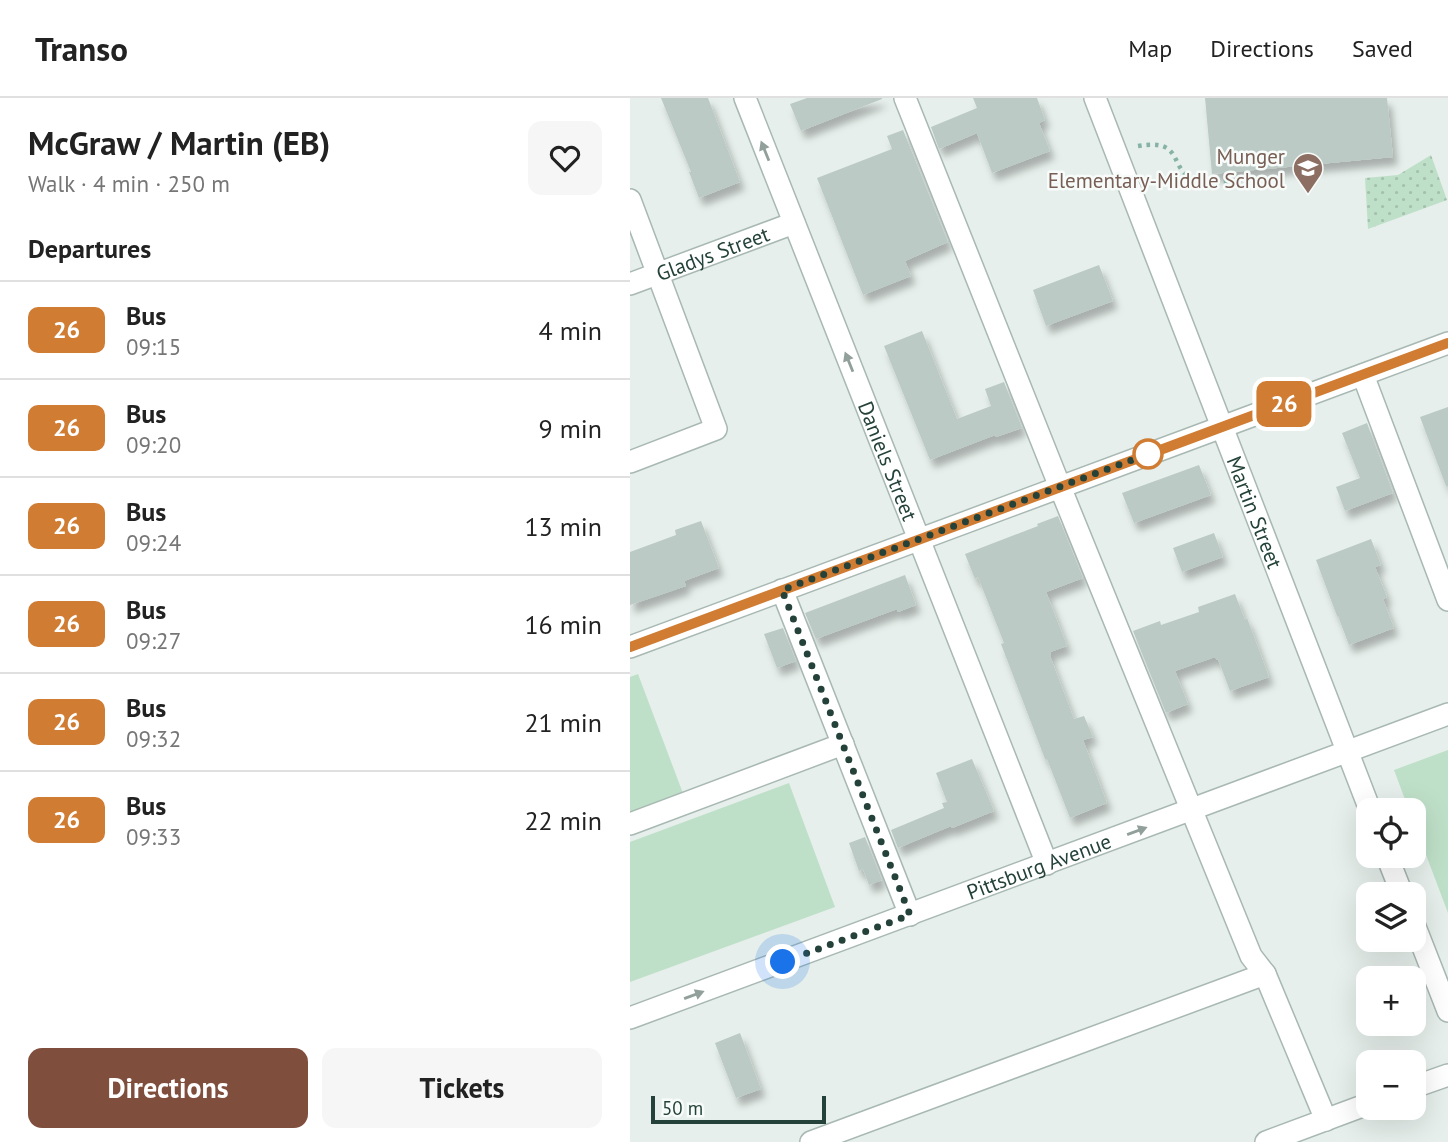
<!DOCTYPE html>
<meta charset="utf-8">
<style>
body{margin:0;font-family:"PT Sans",sans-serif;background:#f6f6f6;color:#222;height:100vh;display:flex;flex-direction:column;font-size:26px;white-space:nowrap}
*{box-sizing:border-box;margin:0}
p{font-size:23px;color:#767676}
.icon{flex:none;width:38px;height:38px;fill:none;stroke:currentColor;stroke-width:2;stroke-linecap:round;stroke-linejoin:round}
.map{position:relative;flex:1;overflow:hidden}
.sheet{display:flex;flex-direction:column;background:#fff;width:630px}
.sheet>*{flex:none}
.badge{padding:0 14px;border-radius:10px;font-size:24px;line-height:46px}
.controls{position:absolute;left:726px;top:700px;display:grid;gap:14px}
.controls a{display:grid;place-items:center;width:70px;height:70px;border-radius:14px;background:#fff;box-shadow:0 7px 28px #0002;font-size:35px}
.scale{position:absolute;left:21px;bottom:18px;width:175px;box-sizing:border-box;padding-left:7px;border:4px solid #24423a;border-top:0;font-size:19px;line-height:24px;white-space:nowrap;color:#24423a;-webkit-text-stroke:5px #f7fbf9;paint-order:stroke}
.you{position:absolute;width:35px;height:35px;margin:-18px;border:5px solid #fff;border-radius:50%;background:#1a73e8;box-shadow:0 0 0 10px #1a73e833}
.map>.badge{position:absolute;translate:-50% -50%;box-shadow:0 0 0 4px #fff}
h2{padding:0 28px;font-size:26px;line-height:63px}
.round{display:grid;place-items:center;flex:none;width:74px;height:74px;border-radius:14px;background:#f6f6f6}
.overview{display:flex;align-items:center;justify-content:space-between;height:119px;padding:0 28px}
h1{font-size:33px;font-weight:600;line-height:52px}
.button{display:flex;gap:14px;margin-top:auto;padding:14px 28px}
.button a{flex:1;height:80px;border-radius:14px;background:#804e3d;color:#fff;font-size:28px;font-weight:600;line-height:80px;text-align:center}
.button a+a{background:#f6f6f6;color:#222}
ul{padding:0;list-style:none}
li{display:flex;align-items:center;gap:21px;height:98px;padding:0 28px;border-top:2px solid #e0e0e0}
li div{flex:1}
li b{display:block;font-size:26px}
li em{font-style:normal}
li .badge{min-width:77px;font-weight:700;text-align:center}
header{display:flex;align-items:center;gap:42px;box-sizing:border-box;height:98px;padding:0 35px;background:#fff;border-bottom:2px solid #e0e0e0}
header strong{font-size:33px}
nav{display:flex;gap:38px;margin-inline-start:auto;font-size:24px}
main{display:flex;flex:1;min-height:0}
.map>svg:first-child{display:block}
.green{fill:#bfe0c8}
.park{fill:url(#park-dots)}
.building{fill:#bbcac4;filter:url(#shadow)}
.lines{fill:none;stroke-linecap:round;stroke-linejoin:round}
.minor-casing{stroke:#a8b8b2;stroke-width:24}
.path{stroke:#86b3a5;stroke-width:4.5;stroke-dasharray:3.5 5;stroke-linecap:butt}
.minor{stroke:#fff;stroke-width:21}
.oneway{fill:#92a09c}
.line-casing{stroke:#fff;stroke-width:16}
.line{stroke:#d07c32;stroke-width:10}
.walk{stroke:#24423a;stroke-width:7;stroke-dasharray:0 12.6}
.stop-dot{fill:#fff;stroke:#d07c32;stroke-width:3.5}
.labels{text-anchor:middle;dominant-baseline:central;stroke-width:5;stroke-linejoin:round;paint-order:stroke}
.education-label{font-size:21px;fill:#785e54;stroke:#f7fbf9;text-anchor:end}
.street-label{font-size:21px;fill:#24423a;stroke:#f7fbf9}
</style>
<header>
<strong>Transo</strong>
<nav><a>Map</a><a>Directions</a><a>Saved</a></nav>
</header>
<main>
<section class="sheet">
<div class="overview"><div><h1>McGraw / Martin (EB)</h1><p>Walk · 4 min · 250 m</p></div><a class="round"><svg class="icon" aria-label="heart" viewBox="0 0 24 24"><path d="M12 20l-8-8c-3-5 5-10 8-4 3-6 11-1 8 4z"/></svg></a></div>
<h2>Departures</h2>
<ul>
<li><span class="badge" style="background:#d07c32;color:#fff">26</span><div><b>Bus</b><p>09:15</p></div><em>4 min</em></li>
<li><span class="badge" style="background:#d07c32;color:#fff">26</span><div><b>Bus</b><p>09:20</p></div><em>9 min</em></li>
<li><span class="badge" style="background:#d07c32;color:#fff">26</span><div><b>Bus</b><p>09:24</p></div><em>13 min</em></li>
<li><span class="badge" style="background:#d07c32;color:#fff">26</span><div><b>Bus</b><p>09:27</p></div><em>16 min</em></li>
<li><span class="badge" style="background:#d07c32;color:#fff">26</span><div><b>Bus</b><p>09:32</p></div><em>21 min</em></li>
<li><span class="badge" style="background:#d07c32;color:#fff">26</span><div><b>Bus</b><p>09:33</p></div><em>22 min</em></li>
</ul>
<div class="button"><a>Directions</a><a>Tickets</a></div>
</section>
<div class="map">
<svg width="818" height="1044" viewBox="0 0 818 1044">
<defs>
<pattern id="park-dots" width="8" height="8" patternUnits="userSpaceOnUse" patternTransform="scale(1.75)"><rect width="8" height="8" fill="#bfe0c8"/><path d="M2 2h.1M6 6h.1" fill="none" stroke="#a4c1ad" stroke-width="1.8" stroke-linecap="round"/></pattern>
<filter id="shadow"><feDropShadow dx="4.5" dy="8" stdDeviation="3.5" flood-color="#0004"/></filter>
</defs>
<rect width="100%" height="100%" fill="#e6efeb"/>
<!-- green -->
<path class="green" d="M8 576 54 698 0 719V579Z
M818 652V815L784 725V712H779L764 672Z
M159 685 205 809 0 884V744Z"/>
<!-- park -->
<path class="park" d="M801 57 817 102 738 131 735 80 768 77Z"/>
<!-- building -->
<path class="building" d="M31 0H78L110 84 69 100 59 74H61Z
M177 0H252V1L171 33 160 6Z
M343 0H407L415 22 409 25 420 53 362 75 347 35 309 51 301 29 347 10Z
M575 0H757L763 59 582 76Z
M273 32 318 144 275 163 281 178 233 197 187 80 262 51 257 38Z
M469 167 483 203 416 228 403 192Z
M292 233 327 321 361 308 355 291 374 284 392 330 366 339 365 337 300 362 254 248Z
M818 309V388H816L790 319Z
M737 325 763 395 715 413 706 389 730 380 712 335Z
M569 367 581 397 504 425 492 395Z
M428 418 453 480 416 494 437 548 420 554 421 558H420L444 621 454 618 463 639 453 642 477 705 440 720 417 661H415L371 546 374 545 348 479 345 481 335 456 408 428 407 426Z
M71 423 89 470 54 483 56 488 0 507V454L46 437 45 432Z
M584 435 593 459 552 474 543 450Z
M741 441 751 467 745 469 757 499 753 501 764 530 719 547 708 518H707L686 462Z
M275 477 286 507 268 514 267 511 186 541 175 515Z
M605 496 615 522 617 520 639 579 600 593 588 561 587 562 585 559 545 573 558 606 536 615 503 533 530 523 531 527 569 514 568 509Z
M153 530 166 563 147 570 134 536Z
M342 661 364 713 322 730 321 728 268 750 261 732 314 710 312 705 317 704 306 675Z
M235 739 252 782 239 787 233 771 229 773 219 745Z
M110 935 131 991 106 1000 85 945Z"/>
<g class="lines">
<!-- minor casing -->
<g class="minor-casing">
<g id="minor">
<path id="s1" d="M115 0 417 766"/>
<path d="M275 0 430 389 621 858 635 876 696 1022"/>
<path id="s2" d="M465 0 740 712"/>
<path d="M0 102 86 331 0 364"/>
<path id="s3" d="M0 186 164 125"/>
<path d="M733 277 818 502"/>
<path d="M152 492 280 817"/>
<path d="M0 549 818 245"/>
<path d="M0 726 213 646"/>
<path d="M757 758 772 796"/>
<path d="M784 826 818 913"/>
<path id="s4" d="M0 920 818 616"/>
<path d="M784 989 818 977"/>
<path d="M181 1044 635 876"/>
<path d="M636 1044 738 1006"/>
</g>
</g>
<!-- path -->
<path class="path" d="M508 48C556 40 537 71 565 82 576 87 588 84 599 83"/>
<!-- minor -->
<use href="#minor" class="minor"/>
</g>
<!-- one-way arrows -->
<defs><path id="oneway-solid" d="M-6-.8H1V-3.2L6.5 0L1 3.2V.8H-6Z" transform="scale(1.75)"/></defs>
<g class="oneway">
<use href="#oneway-solid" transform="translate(135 53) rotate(-112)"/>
<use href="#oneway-solid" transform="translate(219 264) rotate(-112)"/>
<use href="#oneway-solid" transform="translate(507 733) rotate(-20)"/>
<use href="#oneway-solid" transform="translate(64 897) rotate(-20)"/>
</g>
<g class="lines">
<!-- line casing -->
<g class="line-casing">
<path id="line" d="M0 549 818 245"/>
</g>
<!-- line -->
<use href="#line" class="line"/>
<!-- walk -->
<path class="walk" d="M153 864 280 817 152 492 518 356"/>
</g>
<!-- icons -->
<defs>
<g id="school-pin" transform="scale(1.575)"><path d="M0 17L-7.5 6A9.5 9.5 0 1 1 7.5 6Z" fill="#8d6e63" stroke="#f7fbf9"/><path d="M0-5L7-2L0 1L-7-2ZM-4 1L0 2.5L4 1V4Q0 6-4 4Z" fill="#fff"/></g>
</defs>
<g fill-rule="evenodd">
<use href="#school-pin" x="678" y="70"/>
</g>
<!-- markers -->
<circle class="stop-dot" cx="518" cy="356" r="14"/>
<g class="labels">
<!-- education labels -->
<g class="education-label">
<text x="655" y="58">Munger<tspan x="655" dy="24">Elementary-Middle School</tspan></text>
</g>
<!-- street labels -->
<g class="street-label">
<text stroke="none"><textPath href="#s3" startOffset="88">Gladys Street</textPath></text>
<text stroke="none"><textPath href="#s1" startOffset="390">Daniels Street</textPath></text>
<text stroke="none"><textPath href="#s2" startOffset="444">Martin Street</textPath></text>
<text stroke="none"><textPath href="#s4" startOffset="436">Pittsburg Avenue</textPath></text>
</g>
</g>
</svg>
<div class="controls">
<a><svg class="icon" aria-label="locate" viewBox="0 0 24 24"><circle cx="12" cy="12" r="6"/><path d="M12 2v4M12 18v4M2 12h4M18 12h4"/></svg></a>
<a><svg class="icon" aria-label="layers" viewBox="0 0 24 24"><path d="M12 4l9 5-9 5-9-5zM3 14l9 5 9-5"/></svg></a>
<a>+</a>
<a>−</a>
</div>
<div class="scale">50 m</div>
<div class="you" style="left:153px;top:864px"></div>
<b class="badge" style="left:654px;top:306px;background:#d07c32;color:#fff">26</b>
</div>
</main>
